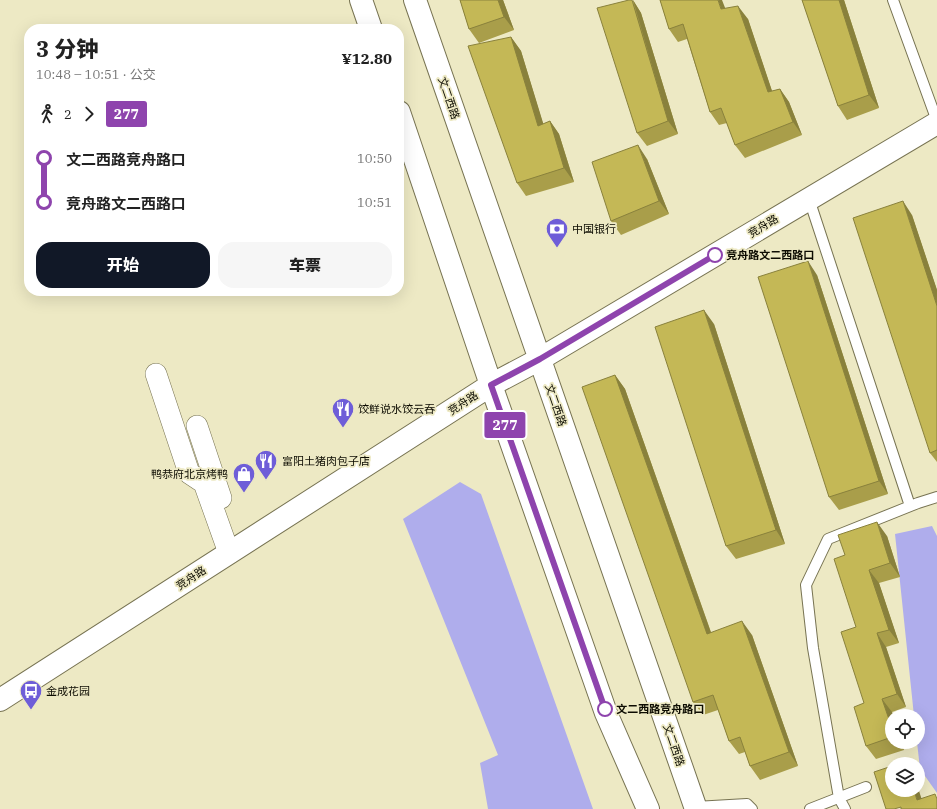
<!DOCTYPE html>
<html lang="zh">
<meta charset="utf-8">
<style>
body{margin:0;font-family:"IBM Plex Serif","Noto Sans SC",serif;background:#f6f6f6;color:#222;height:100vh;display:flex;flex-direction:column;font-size:15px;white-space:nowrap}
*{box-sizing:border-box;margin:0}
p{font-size:13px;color:#767676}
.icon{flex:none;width:22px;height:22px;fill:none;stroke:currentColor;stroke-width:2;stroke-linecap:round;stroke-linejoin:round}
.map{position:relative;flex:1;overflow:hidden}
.details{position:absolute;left:24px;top:24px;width:380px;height:272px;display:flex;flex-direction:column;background:#fff;border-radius:16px;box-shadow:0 4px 16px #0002}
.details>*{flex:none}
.badge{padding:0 8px;border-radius:3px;font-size:14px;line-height:26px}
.controls{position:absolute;left:885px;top:709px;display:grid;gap:8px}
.controls a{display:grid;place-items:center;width:40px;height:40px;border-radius:50%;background:#fff;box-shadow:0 4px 16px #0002;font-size:20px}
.map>.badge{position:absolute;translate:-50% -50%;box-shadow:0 0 0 2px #fff}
.legs{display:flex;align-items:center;gap:6px;height:44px;padding:0 12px;font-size:13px}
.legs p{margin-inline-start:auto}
.head{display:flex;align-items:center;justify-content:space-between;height:68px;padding:0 12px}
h1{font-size:22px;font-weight:800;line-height:30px}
.button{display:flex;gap:8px;margin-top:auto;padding:8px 12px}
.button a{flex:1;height:46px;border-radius:16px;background:#111827;color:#fff;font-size:16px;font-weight:800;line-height:46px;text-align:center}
.button a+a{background:#f6f6f6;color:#222}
ul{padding:0 12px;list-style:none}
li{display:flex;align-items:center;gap:14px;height:44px;font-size:15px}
li i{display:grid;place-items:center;width:6px;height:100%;margin:0 5px;background:currentColor}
li i::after{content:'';width:10px;height:10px;margin:-5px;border:3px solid;border-radius:50%;background:#fff}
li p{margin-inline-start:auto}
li:first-child i{background:linear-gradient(#0000 50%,currentColor 0)}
li:last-child i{background:linear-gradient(currentColor 50%,#0000 0)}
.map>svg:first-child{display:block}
.green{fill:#afadec}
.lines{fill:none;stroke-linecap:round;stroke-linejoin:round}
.lane-casing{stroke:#777352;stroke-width:12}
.street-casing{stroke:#777352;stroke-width:22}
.secondary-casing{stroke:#777352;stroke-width:24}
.lane{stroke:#fff;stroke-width:10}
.street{stroke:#fff;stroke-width:21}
.secondary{stroke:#fff;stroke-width:22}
.wall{fill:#a99e4a}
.shaded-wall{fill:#89813c}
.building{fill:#c4b856;stroke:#89813c}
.line-1-casing{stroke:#fff;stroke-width:9}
.line-1{stroke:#8e44ad;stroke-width:6}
.stop-1-dot{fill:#fff;stroke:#8e44ad;stroke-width:2}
.labels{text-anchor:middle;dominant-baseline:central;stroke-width:3.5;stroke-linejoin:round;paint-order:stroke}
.street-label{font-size:11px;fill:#0d0c02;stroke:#ede9c4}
.poi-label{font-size:11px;fill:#0d0c02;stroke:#ede9c4;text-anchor:start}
.stop-label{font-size:11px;font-weight:bold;fill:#0d0c02;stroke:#ede9c4;text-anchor:start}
</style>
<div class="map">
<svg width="937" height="809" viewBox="0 0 937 809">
<rect width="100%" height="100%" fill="#ede9c4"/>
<!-- green -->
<path class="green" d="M460 482 481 494 593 809H488L480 763 498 755 403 519Z
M932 526 937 536V793L920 769 917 742 918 716H914L895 534Z"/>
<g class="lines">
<!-- lane casing -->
<g class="lane-casing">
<path id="lane" d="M893 0 937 121
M809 199 910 506
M695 807 747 804 752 809
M810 809 866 787
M845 809 839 798 813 648 806 585 828 539 918 503 937 497"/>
</g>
<!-- street casing -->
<g class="street-casing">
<path id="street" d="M156 374 189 473 204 483 229 553
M197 426 221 498"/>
</g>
<!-- secondary casing -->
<g class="secondary-casing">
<path id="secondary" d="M361 0 371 29
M415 0 696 809
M399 112 491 385 606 713 648 809
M0 700 491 385 540 359 937 123"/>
</g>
<!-- lane -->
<use href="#lane" class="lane"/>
<!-- street -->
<use href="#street" class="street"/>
<!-- secondary -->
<use href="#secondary" class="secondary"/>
</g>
<!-- wall -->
<path class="wall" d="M460 0H503L514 30 479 43 469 29Z
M633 0 641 13 678 134 647 146 637 133Z
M660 0 725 9 748 19 772 91 780 89 789 102 802 135 745 158 735 145 727 123 719 125 710 112 687 39 678 42 669 29Z
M802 0H844L879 108 847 120 838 106Z
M511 37 521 51 543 124 550 121 559 134 574 182 526 196 517 183Z
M647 159 669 214 621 235 611 221Z
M912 215 937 290V462L930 453Z
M817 275 888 494 839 510 829 497Z
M714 324 785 544 736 559 726 546Z
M615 375 625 389 711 632 752 635 798 766 760 780 750 766 745 752 739 754 729 741 718 710 703 715 693 702Z
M887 536 900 577 879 583 899 643 886 647 906 707 892 712 893 716H892V742H901L904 750 876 759 866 746 864 703 856 627 845 555Z"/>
<!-- shaded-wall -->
<path class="shaded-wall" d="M498 0H503L514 30 504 17Z
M633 0 641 13 678 134 668 121Z
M718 0H722L731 23 721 9Z
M839 0H844L879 108 869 95Z
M738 6 748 19 777 106 768 92Z
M511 37 521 51 548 139 538 126Z
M780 89 789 102 802 135 793 122Z
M550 121 559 134 574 182 564 168Z
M638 145 647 159 669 214 659 201Z
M903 201 912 215 937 290V306Z
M808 261 817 275 888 494 879 481Z
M704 310 714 324 785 544 776 530Z
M615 375 625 389 716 647 707 634Z
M877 522 887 536 900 577 890 563Z
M869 570 879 583 899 643 889 630Z
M742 621 752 635 798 766 789 752Z
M877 633 886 647 906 707 897 694Z
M882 699 892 712 893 716H892V728Z
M898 742H901L904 750Z
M918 788 925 809 917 800 914 790H918Z"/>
<!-- building -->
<path class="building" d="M460 0H498L504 17 469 29Z
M629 0H632L668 121 637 133 597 8Z
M660 0H718L721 9 738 6 768 92 780 89 793 122 735 145 721 108 710 112 683 24 669 29Z
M802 0H839L869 95 838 106Z
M511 37 538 126 550 121 564 168 517 183 468 46Z
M638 145 659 201 611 221 592 162Z
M903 201 937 306V450L930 453 853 218Z
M808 261 879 481 829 497 758 277Z
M704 310 776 530 726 546 655 327Z
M615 375 707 634 742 621 789 752 750 766 740 737 729 741 713 695 693 702 582 387Z
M877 522 890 563 869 570 889 630 877 633 897 694 882 699 892 728V737L866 746 854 707 864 703 841 632 856 627 834 559 845 555 838 535Z
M904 762 905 764H897Z
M892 766V790H914L917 800 935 794 937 799V809H901V807L894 809H886L874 772Z"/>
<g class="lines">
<!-- line-1 casing -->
<g class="line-1-casing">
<path id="line-1" d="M605 709 491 385 540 359 715 255"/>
</g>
<!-- line-1 -->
<use href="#line-1" class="line-1"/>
</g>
<!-- icons -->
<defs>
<g id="bank-pin" transform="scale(1.15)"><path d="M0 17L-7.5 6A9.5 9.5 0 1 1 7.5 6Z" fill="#6e5dd8" stroke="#ede9c4"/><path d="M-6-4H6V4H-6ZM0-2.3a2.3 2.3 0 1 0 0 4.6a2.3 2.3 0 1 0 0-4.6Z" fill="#fff"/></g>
<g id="restaurant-pin" transform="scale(1.15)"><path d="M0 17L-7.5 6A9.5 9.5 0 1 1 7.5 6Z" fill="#6e5dd8" stroke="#ede9c4"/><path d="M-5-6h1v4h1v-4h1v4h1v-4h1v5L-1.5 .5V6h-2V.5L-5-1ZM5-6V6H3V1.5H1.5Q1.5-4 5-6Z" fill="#fff"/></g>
<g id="shop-pin" transform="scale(1.15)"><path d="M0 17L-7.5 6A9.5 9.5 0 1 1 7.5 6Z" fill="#6e5dd8" stroke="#ede9c4"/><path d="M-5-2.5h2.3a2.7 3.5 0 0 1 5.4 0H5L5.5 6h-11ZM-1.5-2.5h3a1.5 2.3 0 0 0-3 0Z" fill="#fff"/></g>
<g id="bus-pin" transform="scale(1.15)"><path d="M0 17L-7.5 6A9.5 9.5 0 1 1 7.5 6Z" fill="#6e5dd8" stroke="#ede9c4"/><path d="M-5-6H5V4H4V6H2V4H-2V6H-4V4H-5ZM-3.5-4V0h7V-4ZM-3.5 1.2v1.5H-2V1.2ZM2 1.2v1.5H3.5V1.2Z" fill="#fff"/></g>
</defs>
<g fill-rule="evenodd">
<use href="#bank-pin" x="557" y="229"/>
<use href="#restaurant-pin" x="343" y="409"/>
<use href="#restaurant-pin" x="266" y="461"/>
<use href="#shop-pin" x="244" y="474"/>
<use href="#bus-pin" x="31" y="691"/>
</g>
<!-- markers -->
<g class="stop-1-dot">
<circle cx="715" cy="255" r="7"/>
<circle cx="605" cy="709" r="7"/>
</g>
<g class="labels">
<!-- street labels -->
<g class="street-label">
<text transform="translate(449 98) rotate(71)">文二西路</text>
<text transform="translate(763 226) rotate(-31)">竞舟路</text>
<text transform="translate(463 403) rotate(-33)">竞舟路</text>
<text transform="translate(556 405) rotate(71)">文二西路</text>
<text transform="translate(191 578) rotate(-33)">竞舟路</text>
<text transform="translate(674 745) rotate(71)">文二西路</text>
</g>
<!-- poi labels -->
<g class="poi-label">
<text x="572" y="229">中国银行</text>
<text x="358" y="409">饺鲜说水饺云吞</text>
<text x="282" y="461">富阳土猪肉包子店</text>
<text x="228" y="474" text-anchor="end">鸭恭府北京烤鸭</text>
<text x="46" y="691">金成花园</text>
</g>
<!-- stop labels -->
<g class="stop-label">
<text x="726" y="255">竞舟路文二西路口</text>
<text x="616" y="709">文二西路竞舟路口</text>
</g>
</g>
</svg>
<div class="controls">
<a><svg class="icon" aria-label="locate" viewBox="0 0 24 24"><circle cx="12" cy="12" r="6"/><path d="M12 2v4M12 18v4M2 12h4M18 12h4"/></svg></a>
<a><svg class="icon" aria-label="layers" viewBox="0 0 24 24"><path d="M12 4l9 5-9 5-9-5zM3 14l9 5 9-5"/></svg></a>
</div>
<b class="badge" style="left:505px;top:425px;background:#8e44ad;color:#fff">277</b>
<section class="details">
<div class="head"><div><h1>3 分钟</h1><p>10:48 – 10:51 · 公交</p></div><b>¥12.80</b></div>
<div class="legs"><svg class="icon" aria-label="walk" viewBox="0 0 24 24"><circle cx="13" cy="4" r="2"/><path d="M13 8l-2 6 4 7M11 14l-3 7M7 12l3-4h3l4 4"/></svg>2<svg class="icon" aria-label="forward" viewBox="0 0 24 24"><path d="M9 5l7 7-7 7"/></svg><b class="badge" style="background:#8e44ad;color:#fff">277</b></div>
<ul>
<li><i style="color:#8e44ad"></i><b>文二西路竞舟路口</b><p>10:50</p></li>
<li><i style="color:#8e44ad"></i><b>竞舟路文二西路口</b><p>10:51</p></li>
</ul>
<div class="button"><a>开始</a><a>车票</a></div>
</section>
</div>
